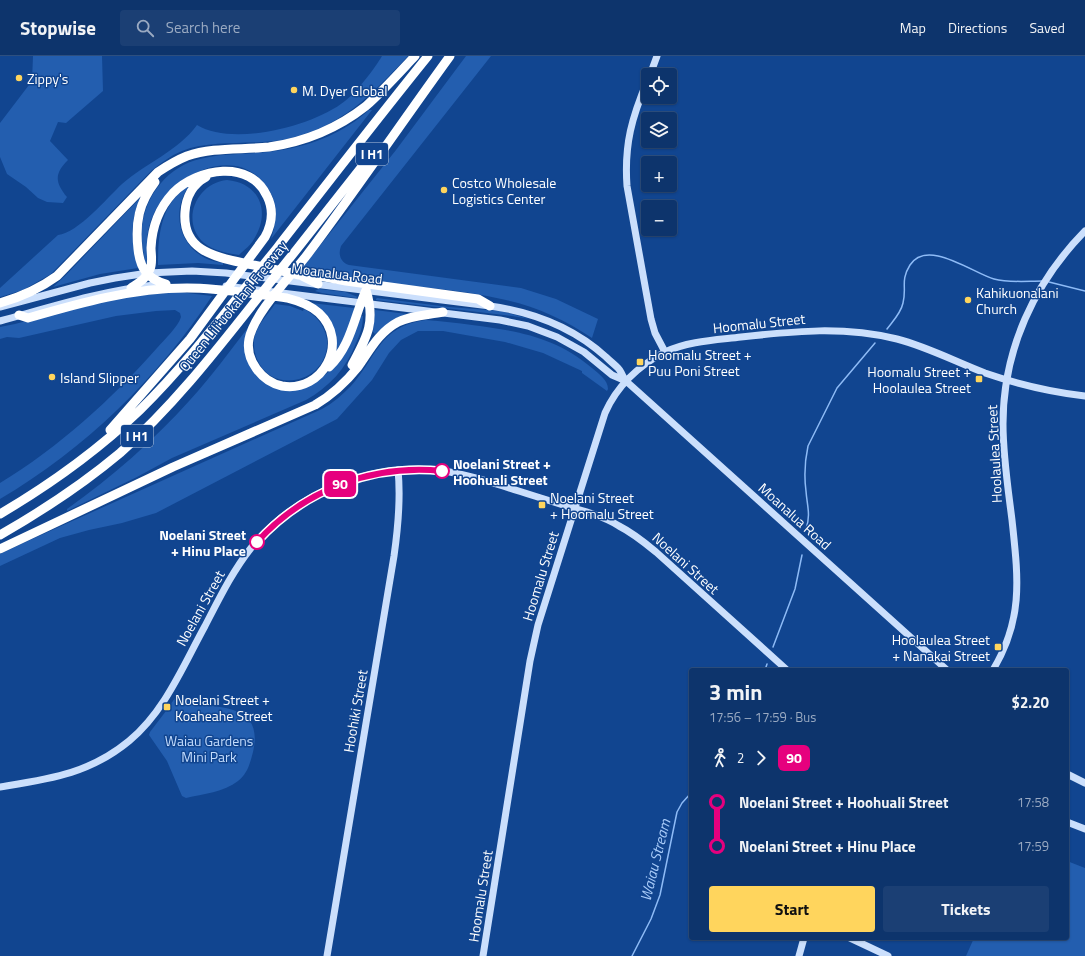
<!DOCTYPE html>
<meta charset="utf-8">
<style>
body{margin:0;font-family:"Titillium Web",sans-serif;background:#1b3f74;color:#f1f3f6;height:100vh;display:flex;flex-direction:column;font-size:15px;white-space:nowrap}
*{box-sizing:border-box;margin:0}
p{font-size:13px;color:#9aaac2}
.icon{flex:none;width:22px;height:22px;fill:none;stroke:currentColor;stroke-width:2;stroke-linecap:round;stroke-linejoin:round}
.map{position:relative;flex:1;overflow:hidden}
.details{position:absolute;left:689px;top:612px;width:380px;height:272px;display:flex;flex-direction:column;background:#0d346c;border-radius:4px;box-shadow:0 1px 3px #0004,0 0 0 1px #2d4f7f}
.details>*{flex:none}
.badge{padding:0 8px;border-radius:6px;font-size:14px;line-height:26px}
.fabs{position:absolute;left:641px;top:12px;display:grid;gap:8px}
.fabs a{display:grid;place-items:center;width:36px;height:36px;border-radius:4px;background:#0d346c;box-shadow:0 1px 3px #0004,0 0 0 1px #2d4f7f;font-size:20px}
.map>.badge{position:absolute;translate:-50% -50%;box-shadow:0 0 0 2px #fff}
.legs{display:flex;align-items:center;gap:6px;height:44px;padding:0 20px;font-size:13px}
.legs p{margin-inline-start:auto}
.head{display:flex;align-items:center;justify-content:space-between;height:68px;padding:0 20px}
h1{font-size:22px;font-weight:700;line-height:30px}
.button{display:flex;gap:8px;margin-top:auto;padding:8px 20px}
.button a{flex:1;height:46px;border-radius:4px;background:#ffd55d;color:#111;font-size:16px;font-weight:700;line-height:46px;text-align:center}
.button a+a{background:#1b3f74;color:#f1f3f6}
ul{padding:0 20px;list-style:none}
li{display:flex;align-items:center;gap:14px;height:44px;font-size:15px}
li i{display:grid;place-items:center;width:6px;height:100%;margin:0 5px;background:currentColor}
li i::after{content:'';width:10px;height:10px;margin:-5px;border:3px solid;border-radius:50%;background:#0d346c}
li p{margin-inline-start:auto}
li:first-child i{background:linear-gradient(#0000 50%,currentColor 0)}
li:last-child i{background:linear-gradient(currentColor 50%,#0000 0)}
header{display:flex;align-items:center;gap:24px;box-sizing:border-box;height:56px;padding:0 20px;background:#0d346c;border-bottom:1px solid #2d4f7f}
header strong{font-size:19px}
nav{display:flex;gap:22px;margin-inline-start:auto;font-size:14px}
.search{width:280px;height:36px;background:#1b3f74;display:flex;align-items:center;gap:10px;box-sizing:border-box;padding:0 14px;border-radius:4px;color:#9aaac2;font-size:15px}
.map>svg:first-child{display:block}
.green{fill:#235eaf}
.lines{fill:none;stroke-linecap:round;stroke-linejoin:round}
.stream{stroke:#8ebbf6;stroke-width:1.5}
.secondary{stroke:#cbdffc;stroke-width:7}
.highway{stroke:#fff;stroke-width:9}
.line-1-casing{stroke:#fff;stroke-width:9}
.line-1{stroke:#e6007e;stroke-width:6}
.poi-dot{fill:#ffd55d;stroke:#114590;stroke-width:1.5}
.stop-1-dot{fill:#fff;stroke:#e6007e;stroke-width:2}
.labels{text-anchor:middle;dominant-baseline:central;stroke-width:3;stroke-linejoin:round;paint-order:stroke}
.shield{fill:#114590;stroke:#b8c7de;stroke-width:1}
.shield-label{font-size:13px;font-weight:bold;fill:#fff}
.poi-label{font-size:14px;fill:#fff;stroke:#114590;text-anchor:start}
.street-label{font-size:14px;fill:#fff;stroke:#114590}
.stop-label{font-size:14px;font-weight:bold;fill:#fff;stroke:#114590;text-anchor:start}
.park-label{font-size:14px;fill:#c3dcfd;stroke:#114590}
.water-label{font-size:15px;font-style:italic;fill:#a8cbf9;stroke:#114590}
</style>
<header>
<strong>Stopwise</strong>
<div class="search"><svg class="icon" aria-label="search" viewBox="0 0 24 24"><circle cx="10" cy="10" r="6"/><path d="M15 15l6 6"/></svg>Search here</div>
<nav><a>Map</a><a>Directions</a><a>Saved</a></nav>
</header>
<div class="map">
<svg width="1085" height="900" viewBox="0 0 1085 900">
<rect width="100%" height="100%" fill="#114590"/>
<!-- green -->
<path class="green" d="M33 0H102L103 35 66 67 58 66 50 85 68 104C54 118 55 126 67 141L63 147 47 146 38 142 26 131 7 118 0 101V67L32 25Z
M382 0H408C370 40 343 70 287 83 253 90 213 83 182 95 170 100 161 107 151 115L51 218 23 234 0 241V232L58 179C78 177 107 142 122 128 146 107 178 95 197 69 233 91 314 70 345 45 356 37 375 12 382 0Z
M466 0H491L341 190C338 198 340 206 349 209L521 232 556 243 598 263 592 282C567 265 536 250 506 244 459 233 409 230 361 225V223L303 211 396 94Z
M369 54H372L271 183C277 165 279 147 267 131 237 87 175 117 155 155 150 165 147 176 147 187 146 194 148 202 146 208L145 206C143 194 141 182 142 170 146 138 169 110 200 103 226 96 255 99 282 94 313 89 345 76 369 54Z
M227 124C260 127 271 156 254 183 251 189 244 194 239 199 227 197 214 195 204 187 180 166 196 127 227 124Z
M189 130C172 154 177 187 205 202 211 205 217 206 223 207V209L198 207 158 209C158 178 161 147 189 130Z
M140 142C129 168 132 186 138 212L100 218 53 231 65 220Z
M319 233 345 236 358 241 356 242 322 237 315 235Z
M179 236 212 240C158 322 85 393 0 443V427C58 392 112 343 157 292 164 284 178 271 181 261L180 257 175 254 156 255 116 260 19 282 7 281 0 283V271L15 268 94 247 130 240Z
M377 242 449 251 501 255 530 263 512 260 376 244V243Z
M311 247 354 252V255L347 277 335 297 336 292Z
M275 248 290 250 303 255 304 253C316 259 325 270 327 284 330 325 273 341 257 303 254 296 253 286 255 279 259 267 268 258 275 248Z
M375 254 407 258 391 265 375 278 373 276Z
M361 260H363C363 270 360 279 356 287 346 313 329 331 306 344L172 402 137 421 67 455V453C112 421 153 385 190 344 212 320 230 295 250 269L246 281 267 328 315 327 319 324 335 310 350 289Z
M426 264C442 265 457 267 472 269 518 275 556 281 592 312 599 318 608 324 608 333L607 335 582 317V315L543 297 505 286 443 275H418L401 284 389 297 372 324 337 363 156 457 122 467 89 474 60 482 0 510V498L30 484 322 353C333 347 342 339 351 330 378 300 378 271 426 264Z
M175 642C182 640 190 647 198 648 229 652 263 653 253 696 250 707 248 717 238 725 224 736 203 738 186 742L182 740 167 705 149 679 150 676 166 655 168 656 170 653 168 652Z
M1067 805 1085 812V900H966L974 882H1067Z"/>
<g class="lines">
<!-- stream -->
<path class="stream" d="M1049 226 1085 235
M887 273C893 265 901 257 903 247 907 231 900 225 910 209 927 182 973 217 994 223 1009 227 1027 225 1043 225
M806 473C811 458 807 450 806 435 804 420 805 404 808 390L837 332 875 287
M773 591 795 533 802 499
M765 614 767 608
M632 900 651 863 660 839 677 756 682 747 691 737"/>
<!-- secondary -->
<path class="secondary" d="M650 19 657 0
M648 23C632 61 624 88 627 130L651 263 655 277 665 296
M226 230 500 264 528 270 557 281 584 296 612 319 626 325 947 614
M0 251 90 227 115 222 148 217 192 215 226 217 490 250C533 256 574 272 606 301 610 305 614 308 618 312 621 315 623 320 625 325
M0 265C51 251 101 235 154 229
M993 614C1024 562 1018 521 1012 464 1008 432 1003 400 1003 368 1003 294 1034 227 1085 175
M1067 718 1085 727
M0 731C49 723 89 718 129 685 165 655 183 610 205 570 219 543 232 516 251 492 297 436 371 406 444 415 464 418 484 424 503 430 524 437 545 443 566 450 584 455 603 460 619 470 633 477 644 486 656 496L787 614
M1067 766 1085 773
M850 882 888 900
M327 900 394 500C398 472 401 443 398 414
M483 900 530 605 538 569 605 357C617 330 638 310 665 296 688 285 716 284 741 281 796 275 843 270 897 283 928 291 956 306 985 317 1017 328 1051 336 1085 340
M799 900 804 882"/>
<!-- highway -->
<path class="highway" d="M206 121C193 128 186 141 185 156 182 196 217 201 248 208 265 211 282 215 299 219L309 218 346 225 478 243 490 250
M155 126C139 147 135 166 138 193 140 212 147 223 166 228
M302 220 318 228
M0 247C21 241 39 233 57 220L158 116C167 110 177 104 187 100 213 91 242 94 269 91 304 86 338 72 366 50 383 35 399 17 415 0
M19 259 28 262C80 247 132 232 187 232 220 232 254 238 287 242 299 245 310 249 319 257 350 286 323 337 282 330 262 326 245 304 249 283 254 257 291 220 307 199 356 134 402 66 450 0
M352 309C367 281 376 266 366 234
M329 311C351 290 354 261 366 234
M110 374 190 283 265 181C272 168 274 154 267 140 250 103 198 112 173 137 159 152 152 171 151 192 151 198 153 207 150 213 146 223 140 226 131 232
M0 458C51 428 97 395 140 354 190 305 233 246 277 192 327 128 377 63 428 0
M0 479C42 455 83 428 120 397 170 353 212 300 253 248 294 197 335 145 375 94
M0 493 173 411 315 349C332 339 346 326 358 311 370 294 379 276 398 266 412 259 428 259 443 256"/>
</g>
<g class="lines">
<!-- line-1 casing -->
<g class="line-1-casing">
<path id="line-1" d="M257 486C304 434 372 408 442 415"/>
</g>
<!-- line-1 -->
<use href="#line-1" class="line-1"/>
</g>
<!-- markers -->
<g class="poi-dot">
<circle cx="19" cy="22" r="4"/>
<circle cx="294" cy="34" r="4"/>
<circle cx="444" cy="134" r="4"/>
<circle cx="968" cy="244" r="4"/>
<rect x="636" y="302" width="8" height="8" rx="2"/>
<circle cx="52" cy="321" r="4"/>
<rect x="975" y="319" width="8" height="8" rx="2"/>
<rect x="538" y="445" width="8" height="8" rx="2"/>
<rect x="994" y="587" width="8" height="8" rx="2"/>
<rect x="163" y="647" width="8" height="8" rx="2"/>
</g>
<g class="stop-1-dot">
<circle cx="442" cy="415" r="7"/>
<circle cx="257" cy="486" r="7"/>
</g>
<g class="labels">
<!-- shield labels -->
<g class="shield">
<rect x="356" y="87" width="32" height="22" rx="3"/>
<rect x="121" y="369" width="32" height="22" rx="3"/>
</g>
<g class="shield-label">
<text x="372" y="98">I H1</text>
<text x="137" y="380">I H1</text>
</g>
<!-- poi labels -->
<g class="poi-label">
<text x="27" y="22">Zippy's</text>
<text x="302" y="34">M. Dyer Global</text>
<text x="452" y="126">Costco Wholesale<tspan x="452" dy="16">Logistics Center</tspan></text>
<text x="976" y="236">Kahikuonalani<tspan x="976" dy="16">Church</tspan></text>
<text x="648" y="298">Hoomalu Street +<tspan x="648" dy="16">Puu Poni Street</tspan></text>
<text x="971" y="315" text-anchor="end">Hoomalu Street +<tspan x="971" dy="16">Hoolaulea Street</tspan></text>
<text x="60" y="321">Island Slipper</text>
<text x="550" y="441">Noelani Street<tspan x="550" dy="16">+ Hoomalu Street</tspan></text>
<text x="990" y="583" text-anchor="end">Hoolaulea Street<tspan x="990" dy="16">+ Nanakai Street</tspan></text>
<text x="175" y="643">Noelani Street +<tspan x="175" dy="16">Koaheahe Street</tspan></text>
</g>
<!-- street labels -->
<g class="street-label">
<text transform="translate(337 217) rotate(7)">Moanalua Road</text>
<text transform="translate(233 250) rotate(-51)">Queen Liliʻuokalani Freeway</text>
<text transform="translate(759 267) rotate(-6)">Hoomalu Street</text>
<text transform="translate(994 398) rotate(-93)">Hoolaulea Street</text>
<text transform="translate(795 460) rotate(42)">Moanalua Road</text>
<text transform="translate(686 507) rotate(42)">Noelani Street</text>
<text transform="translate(540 520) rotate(-73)">Hoomalu Street</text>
<text transform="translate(200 552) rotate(-61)">Noelani Street</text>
<text transform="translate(355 655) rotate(-80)">Hoohiki Street</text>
<text transform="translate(480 840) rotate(-81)">Hoomalu Street</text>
</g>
<!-- stop labels -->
<g class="stop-label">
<text x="453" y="407">Noelani Street +<tspan x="453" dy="16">Hoohuali Street</tspan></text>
<text x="246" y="478" text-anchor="end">Noelani Street<tspan x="246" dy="16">+ Hinu Place</tspan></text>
</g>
<!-- park labels -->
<g class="park-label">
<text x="209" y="684">Waiau Gardens<tspan x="209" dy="16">Mini Park</tspan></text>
</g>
<!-- water labels -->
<g class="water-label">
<text transform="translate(655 804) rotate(-76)">Waiau Stream</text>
</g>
</g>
</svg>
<div class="fabs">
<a><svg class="icon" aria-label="locate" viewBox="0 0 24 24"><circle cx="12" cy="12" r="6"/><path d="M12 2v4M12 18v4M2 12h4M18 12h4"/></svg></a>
<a><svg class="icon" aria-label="layers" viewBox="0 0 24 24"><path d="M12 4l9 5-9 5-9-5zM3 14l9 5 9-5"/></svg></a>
<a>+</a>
<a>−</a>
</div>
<b class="badge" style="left:340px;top:428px;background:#e6007e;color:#fff">90</b>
<section class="details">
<div class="head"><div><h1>3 min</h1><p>17:56 – 17:59 · Bus</p></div><b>$2.20</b></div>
<div class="legs"><svg class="icon" aria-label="walk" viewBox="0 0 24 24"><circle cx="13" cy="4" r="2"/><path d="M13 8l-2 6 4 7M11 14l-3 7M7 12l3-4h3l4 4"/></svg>2<svg class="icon" aria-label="forward" viewBox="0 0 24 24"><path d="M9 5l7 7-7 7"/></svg><b class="badge" style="background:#e6007e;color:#fff">90</b></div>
<ul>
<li><i style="color:#e6007e"></i><b>Noelani Street + Hoohuali Street</b><p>17:58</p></li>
<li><i style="color:#e6007e"></i><b>Noelani Street + Hinu Place</b><p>17:59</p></li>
</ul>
<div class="button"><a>Start</a><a>Tickets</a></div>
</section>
</div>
